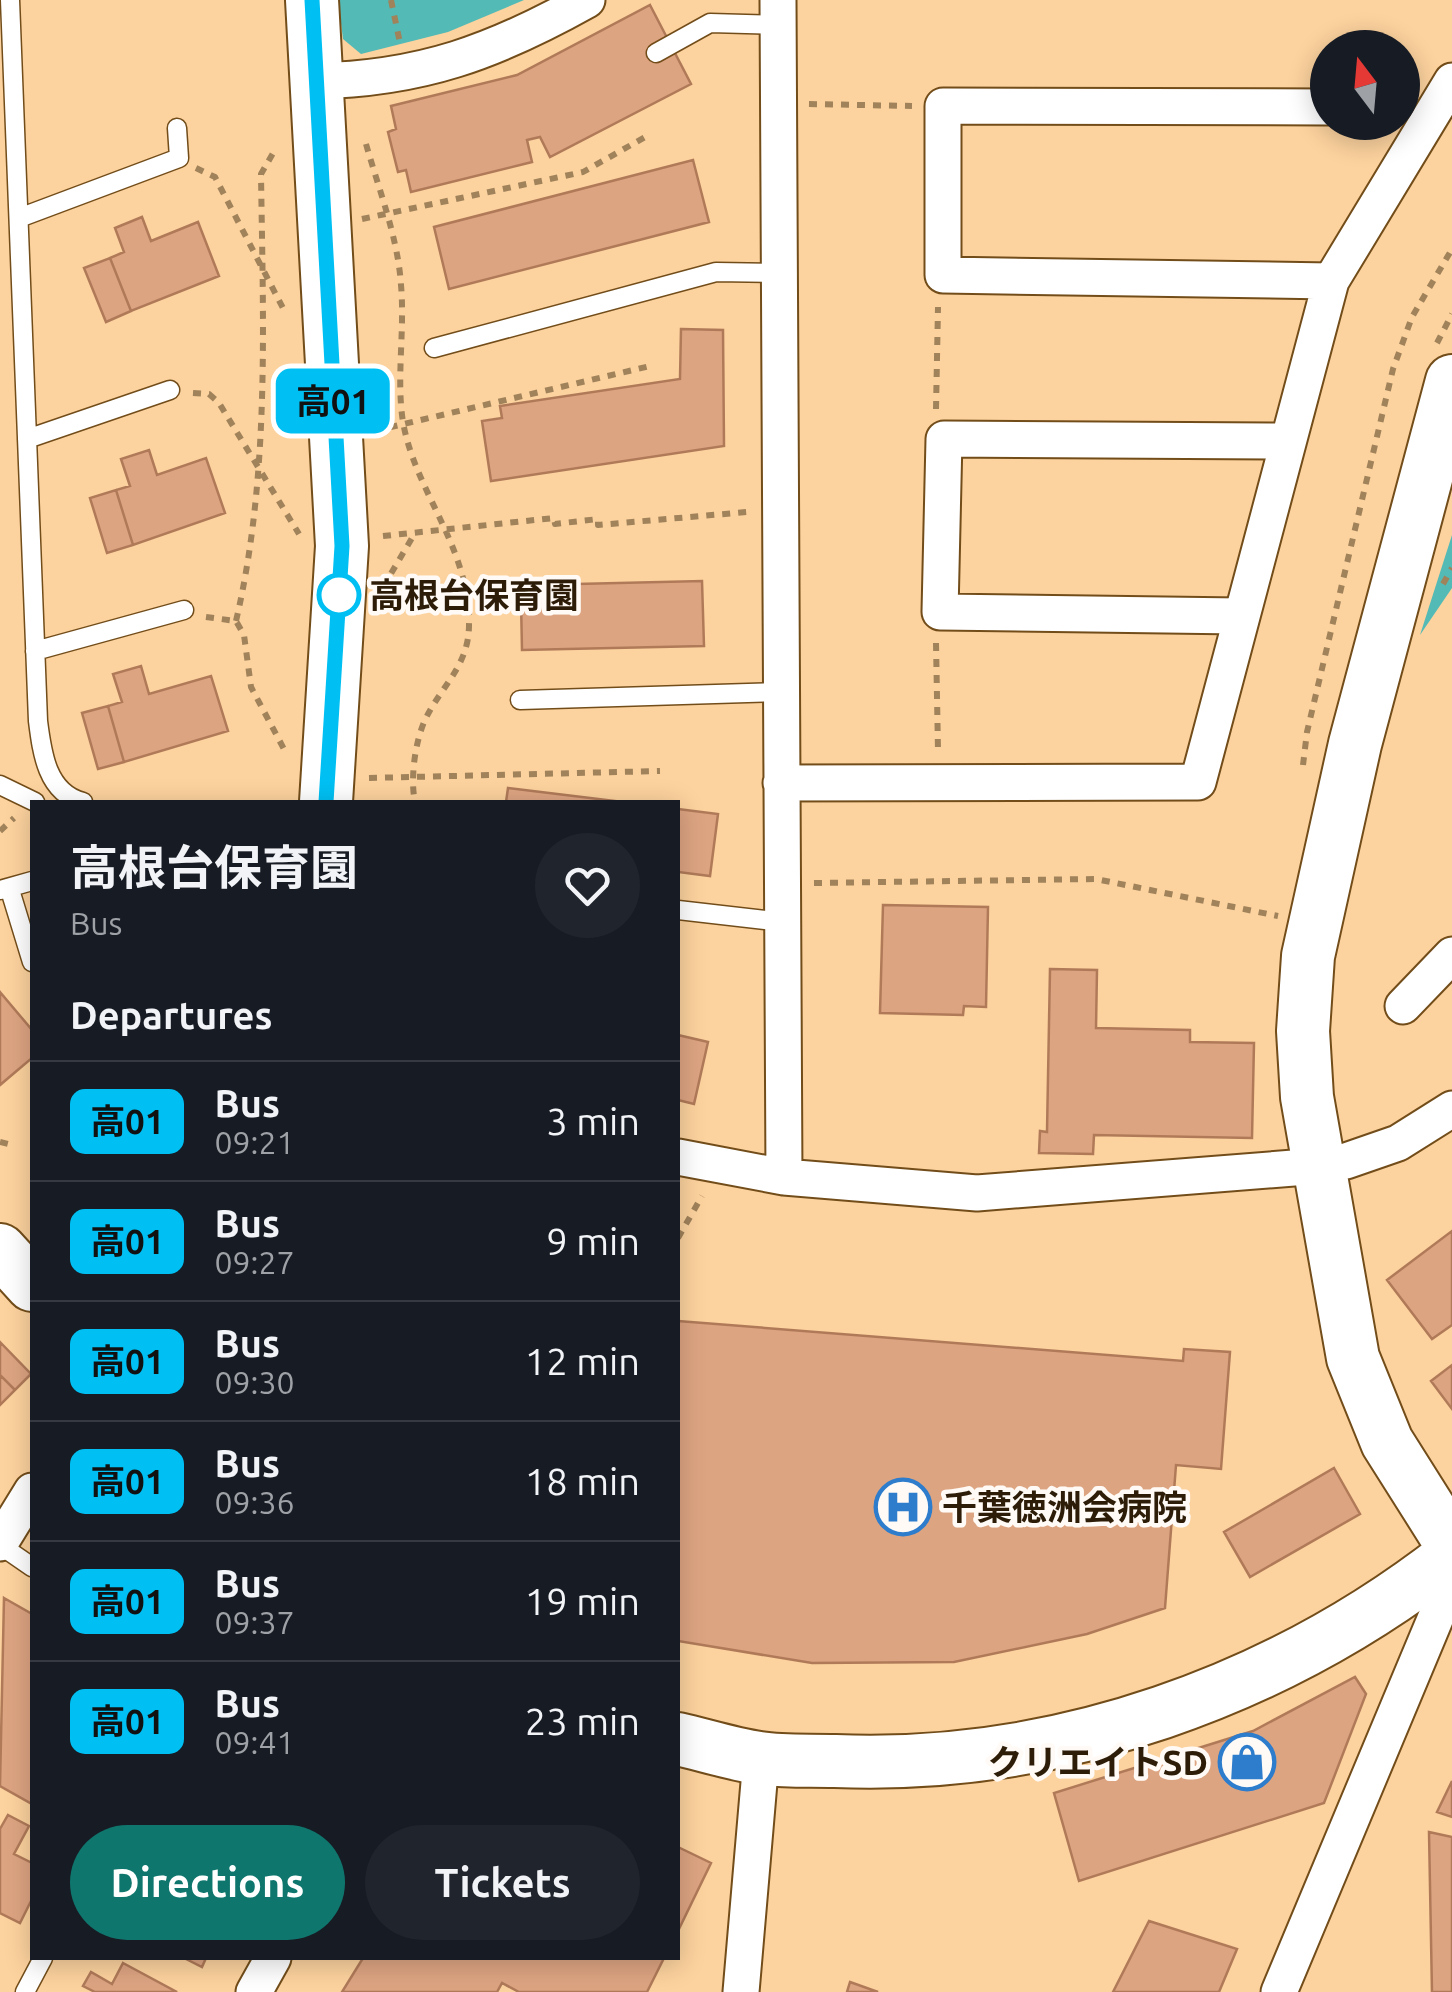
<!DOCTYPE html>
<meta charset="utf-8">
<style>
body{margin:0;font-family:Ubuntu,"Noto Sans JP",sans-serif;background:#20242c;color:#f1f3f6;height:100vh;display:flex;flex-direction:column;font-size:38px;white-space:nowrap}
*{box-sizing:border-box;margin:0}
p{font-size:32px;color:#9ea1a6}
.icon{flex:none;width:55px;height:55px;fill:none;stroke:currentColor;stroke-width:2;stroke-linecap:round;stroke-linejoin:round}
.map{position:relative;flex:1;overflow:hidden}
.panel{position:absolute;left:30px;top:800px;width:650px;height:1160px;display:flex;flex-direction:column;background:#171b24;border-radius:0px;box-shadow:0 5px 25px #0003}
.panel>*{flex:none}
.badge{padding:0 20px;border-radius:15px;font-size:35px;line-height:65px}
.needle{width:65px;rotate:344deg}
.tools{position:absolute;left:1310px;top:30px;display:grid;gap:20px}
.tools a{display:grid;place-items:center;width:110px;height:110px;border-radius:50%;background:#171b24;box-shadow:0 5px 25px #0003;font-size:50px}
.map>.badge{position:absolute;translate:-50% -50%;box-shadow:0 0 0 5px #fff}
h2{padding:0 40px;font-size:38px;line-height:90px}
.round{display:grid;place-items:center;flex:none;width:105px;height:105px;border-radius:52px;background:#20242c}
.overview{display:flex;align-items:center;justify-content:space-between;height:170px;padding:0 40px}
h1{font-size:48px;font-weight:700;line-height:75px}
.action{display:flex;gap:20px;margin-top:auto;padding:20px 40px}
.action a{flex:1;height:115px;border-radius:60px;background:#0f766e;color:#fff;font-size:40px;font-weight:700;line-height:115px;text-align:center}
.action a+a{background:#20242c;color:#f1f3f6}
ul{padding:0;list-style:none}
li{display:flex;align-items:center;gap:30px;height:120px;padding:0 40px;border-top:2px solid #363941}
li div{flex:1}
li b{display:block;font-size:38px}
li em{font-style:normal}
li .badge{min-width:110px;font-weight:700;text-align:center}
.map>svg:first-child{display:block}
.water{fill:#53bab6}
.building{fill:#dda482;stroke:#b07a59;stroke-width:2.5}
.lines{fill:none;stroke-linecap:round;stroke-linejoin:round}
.lane-casing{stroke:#724d1a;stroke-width:21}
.street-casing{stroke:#724d1a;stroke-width:39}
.secondary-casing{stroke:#724d1a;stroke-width:56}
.path{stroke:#a0825b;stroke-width:6;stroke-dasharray:8 8;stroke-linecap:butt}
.lane{stroke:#fff;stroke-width:18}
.street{stroke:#fff;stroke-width:35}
.secondary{stroke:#fff;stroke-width:52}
.line-casing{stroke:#fff;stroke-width:22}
.line{stroke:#00c0f3;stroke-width:15}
.stop-dot{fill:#fff;stroke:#00c0f3;stroke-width:5}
.labels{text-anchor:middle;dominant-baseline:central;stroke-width:9;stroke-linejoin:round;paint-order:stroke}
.stop-label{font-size:35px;font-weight:bold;fill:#2d1d08;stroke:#fffaf5;text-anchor:start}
.poi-label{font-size:35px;font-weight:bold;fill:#2d1d08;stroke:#fffaf5;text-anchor:start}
</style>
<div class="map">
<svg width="1452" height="1992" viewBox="0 0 1452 1992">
<rect width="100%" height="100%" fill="#fcd29e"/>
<!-- water -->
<path class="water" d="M338 0H524L448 32 361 54 343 39Z
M1452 535V588L1420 635Z"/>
<!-- building -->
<path class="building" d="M650 5 691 84 550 157 540 137 527 140 532 162 411 192 406 170 398 172 388 132 396 129 391 106 517 75Z
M693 160 709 222 449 289 434 227Z
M142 217 151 241 198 222 219 276 131 311 110 258 124 252 115 228Z
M110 258 131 311 106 322 84 268Z
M681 329 723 330 724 446 491 481 482 421 502 418 500 406 680 379Z
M149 450 157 475 206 458 225 513 133 545 116 490 130 486 121 459Z
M116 490 133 545 107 553 90 498Z
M702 581 704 646 522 650 521 601 535 602V585Z
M141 666 149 694 211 676 228 731 124 762 108 706 122 702 113 674Z
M108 706 124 762 98 769 82 713Z
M508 788 623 802H506Z
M678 809 718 814 710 876 678 872Z
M883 905 988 907 986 1007 964 1006 963 1015 880 1013Z
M1050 969 1097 970 1096 1028 1190 1030V1042L1254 1043 1252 1138 1094 1135 1093 1154 1039 1153 1040 1131 1047 1132Z
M0 992 32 1030V1058L0 1085Z
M678 1035 708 1042 694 1104 678 1100Z
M1452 1231V1325L1432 1339 1387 1280Z
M678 1321 1183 1361 1184 1349 1230 1352 1221 1469 1176 1465 1165 1608 1087 1634 954 1662 812 1663 678 1641Z
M0 1342 31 1374 15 1390 0 1375Z
M1452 1365V1409L1431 1381Z
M0 1375 15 1390 0 1405Z
M1334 1468 1360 1514 1250 1577 1224 1532Z
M4 1598 32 1614V1804L0 1786Z
M1355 1677 1366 1694 1324 1803 1079 1881 1054 1793 1253 1731Z
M1452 1781V1817L1437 1812Z
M8 1815 29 1826 14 1854 32 1863V1899L20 1923 0 1913V1829Z
M1429 1832 1452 1837V1992H1432Z
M678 1847 711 1863 678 1931Z
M1149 1921 1237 1949 1219 1992H1113Z
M184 1958H206L202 1967Z
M363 1958H664L647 1992H519L502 1983 497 1992H342Z
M123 1963 177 1992H95L83 1986 91 1972 112 1984Z
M850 1982 878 1992H847Z"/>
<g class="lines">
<!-- lane casing -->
<g class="lane-casing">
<path id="lane" d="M10 0 38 721C42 753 47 793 83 802
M656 53 710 23 777 25
M19 218 179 158 177 128
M434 348 716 272 778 273
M27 439 170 390
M35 651 184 610
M520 700 780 692
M0 785 35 802
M0 890 32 881
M10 890 32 962
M678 910 783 922
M0 1545 32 1567
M25 1992 43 1958"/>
</g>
<!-- street casing -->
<g class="street-casing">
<path id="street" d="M778 0 784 1177
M314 81C421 79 494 52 587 0
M1328 107 943 106V275L1331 281
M1240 616 940 612 944 439 1287 441
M781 783 1198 782 1331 281 1452 81
M1403 1006 1452 955
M678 1157 784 1177 977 1193 1319 1166
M1346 1161 1398 1143 1452 1109
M0 1543 32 1491
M254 1992 273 1958
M741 1992 761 1759
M1279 1992 1436 1617 1452 1565"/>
</g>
<!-- secondary casing -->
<g class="secondary-casing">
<path id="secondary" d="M312 0 342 546 326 802
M1452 381 1355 744 1308 956 1303 1031 1307 1097 1353 1358 1387 1442 1452 1545
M0 1250 32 1285
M678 1739C704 1745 732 1754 759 1758 784 1762 811 1760 835 1761 1058 1770 1278 1691 1452 1555"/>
</g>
<!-- path -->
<path class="path" d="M391 0 400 43
M809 104 912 106
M366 144C379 190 398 238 401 285 405 331 396 378 403 422 415 492 470 547 469 625 469 666 441 686 425 720 415 742 410 779 415 802
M196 168 215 177 285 312
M362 219 583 172 647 136
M1437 343 1452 314
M193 393 209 394 219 403 299 534
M936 409 938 307
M374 431 650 366
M383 536 554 518 555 524 598 519V525L747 512
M1443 584 1452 568
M383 587 415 533
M206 617 236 621 244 635 251 687 285 751
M236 621C270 476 263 322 261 174L276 148
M936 643 938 750
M1303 765 1307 732 1393 369 1412 317 1452 249
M369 778 660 771
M0 831 14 818
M814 883 1096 879 1278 916
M0 1142 12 1145
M678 1238 702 1196"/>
<!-- lane -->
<use href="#lane" class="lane"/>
<!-- street -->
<use href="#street" class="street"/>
<!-- secondary -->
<use href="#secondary" class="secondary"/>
</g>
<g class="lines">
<!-- line casing -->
<g class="line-casing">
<path id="line" d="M312 0 342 546 326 802"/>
</g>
<!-- line -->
<use href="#line" class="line"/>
</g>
<!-- icons -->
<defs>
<g id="hospital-ring" transform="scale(2.875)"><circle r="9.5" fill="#fffaf5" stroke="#2e7ccc" stroke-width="1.5"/><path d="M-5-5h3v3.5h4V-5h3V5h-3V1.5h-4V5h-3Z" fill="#2e7ccc"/></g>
<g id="shop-ring" transform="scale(2.875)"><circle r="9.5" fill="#fffaf5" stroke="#2e7ccc" stroke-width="1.5"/><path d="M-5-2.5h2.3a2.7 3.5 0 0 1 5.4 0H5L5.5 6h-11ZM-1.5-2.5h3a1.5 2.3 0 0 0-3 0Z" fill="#2e7ccc"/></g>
</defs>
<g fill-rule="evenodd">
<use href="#hospital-ring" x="903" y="1507"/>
<use href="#shop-ring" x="1247" y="1762"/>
</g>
<!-- markers -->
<circle class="stop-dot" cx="339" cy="595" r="20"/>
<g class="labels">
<!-- stop labels -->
<g class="stop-label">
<text x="369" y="595">高根台保育園</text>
</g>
<!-- poi labels -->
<g class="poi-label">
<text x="942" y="1507">千葉徳洲会病院</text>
<text x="1208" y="1762" text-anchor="end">クリエイトSD</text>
</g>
</g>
</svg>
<div class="tools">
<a><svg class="needle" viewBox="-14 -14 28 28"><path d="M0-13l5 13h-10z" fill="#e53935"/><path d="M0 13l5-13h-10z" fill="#9ea1a6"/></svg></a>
</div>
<b class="badge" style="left:333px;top:401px;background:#00c0f3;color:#111">高01</b>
<section class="panel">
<div class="overview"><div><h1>高根台保育園</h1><p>Bus</p></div><a class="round"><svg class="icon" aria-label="heart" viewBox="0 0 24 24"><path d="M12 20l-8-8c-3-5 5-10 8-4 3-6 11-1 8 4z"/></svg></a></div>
<h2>Departures</h2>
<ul>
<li><span class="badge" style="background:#00c0f3;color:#111">高01</span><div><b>Bus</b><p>09:21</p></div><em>3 min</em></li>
<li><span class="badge" style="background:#00c0f3;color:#111">高01</span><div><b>Bus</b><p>09:27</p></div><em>9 min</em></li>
<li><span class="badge" style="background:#00c0f3;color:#111">高01</span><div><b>Bus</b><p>09:30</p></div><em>12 min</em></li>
<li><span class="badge" style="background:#00c0f3;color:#111">高01</span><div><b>Bus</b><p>09:36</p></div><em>18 min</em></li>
<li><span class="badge" style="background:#00c0f3;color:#111">高01</span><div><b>Bus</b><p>09:37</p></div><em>19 min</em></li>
<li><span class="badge" style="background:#00c0f3;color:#111">高01</span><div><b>Bus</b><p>09:41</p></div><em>23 min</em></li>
</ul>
<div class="action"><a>Directions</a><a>Tickets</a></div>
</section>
</div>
